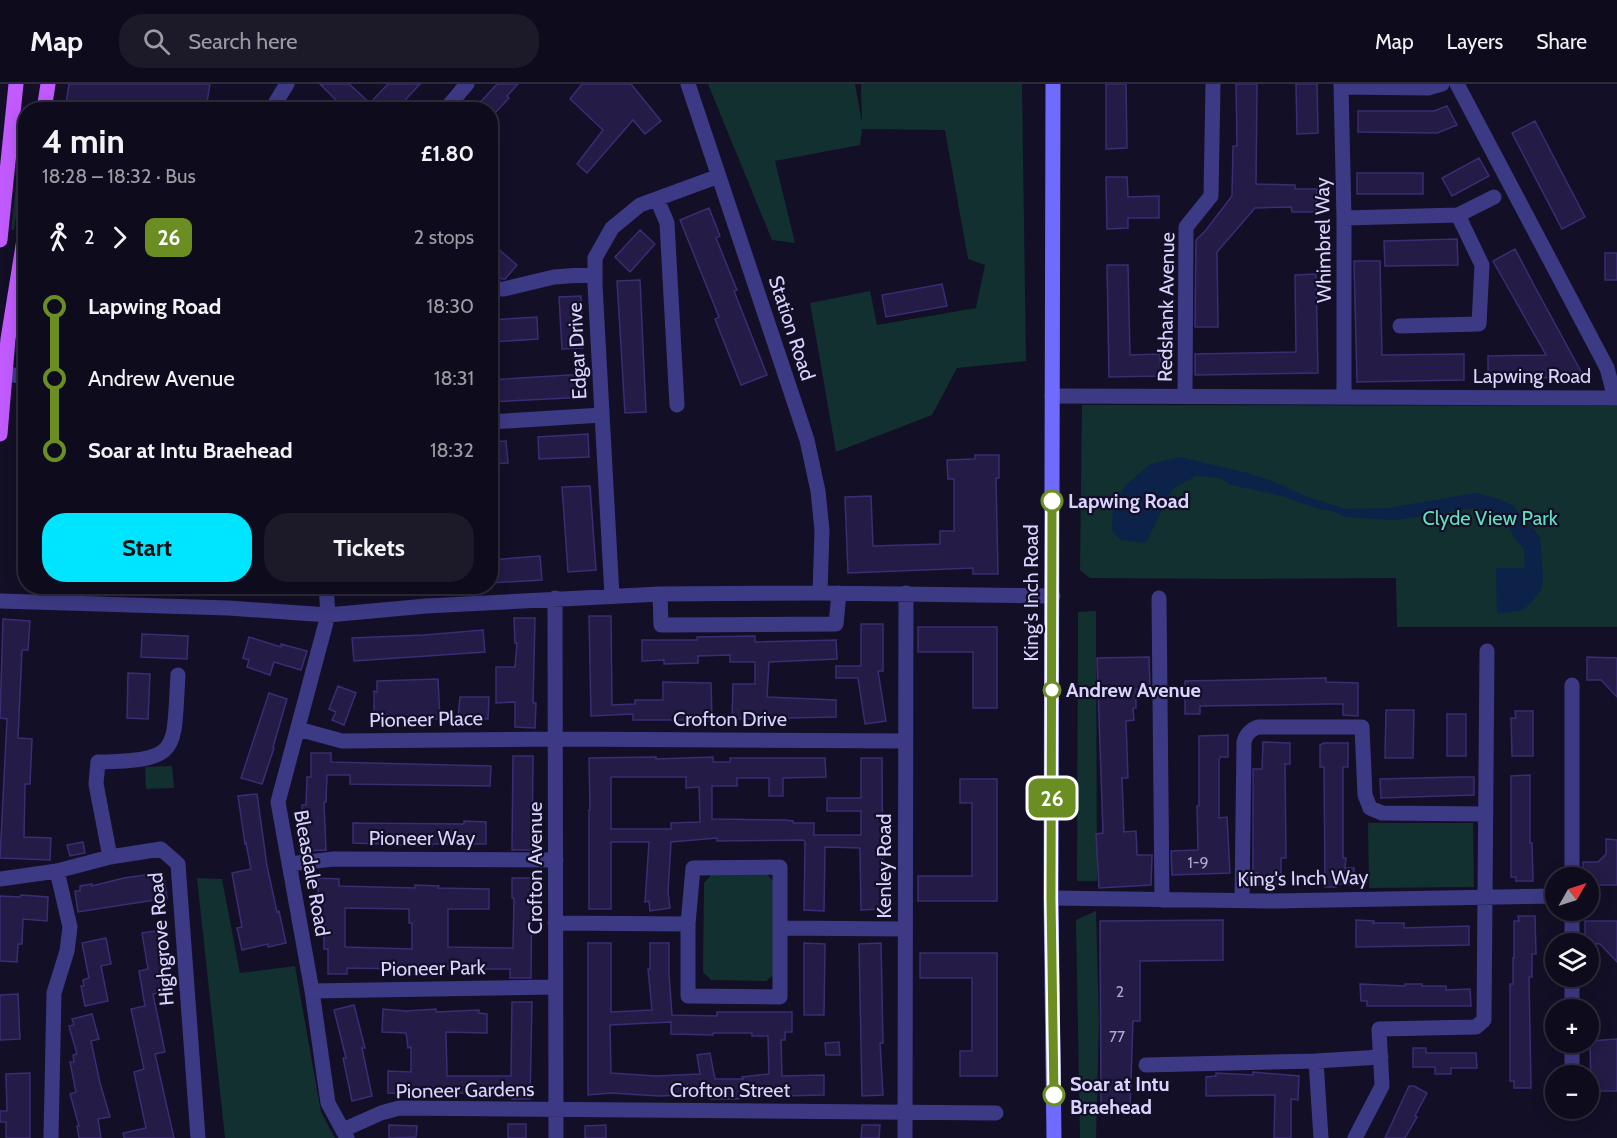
<!DOCTYPE html>
<meta charset="utf-8">
<style>
body{margin:0;font-family:Cabin,sans-serif;background:#1c1929;color:#f1f3f6;height:100vh;display:flex;flex-direction:column;font-size:22px;white-space:nowrap}
*{box-sizing:border-box;margin:0}
p{font-size:20px;color:#9b9ba3}
.icon{flex:none;width:33px;height:33px;fill:none;stroke:currentColor;stroke-width:2;stroke-linecap:round;stroke-linejoin:round}
.map{position:relative;flex:1;overflow:hidden}
.side{position:absolute;left:18px;top:18px;width:480px;height:492px;display:flex;flex-direction:column;background:#0e0b1c;border-radius:24px;box-shadow:0 3px 15px #0003,0 0 0 2px #2e2b3b}
.side>*{flex:none}
.badge{padding:0 12px;border-radius:9px;font-size:21px;line-height:39px}
.needle{width:39px;rotate:51deg}
.fabs{position:absolute;left:1545px;top:783px;display:grid;gap:12px}
.fabs a{display:grid;place-items:center;width:54px;height:54px;border-radius:50%;background:#0e0b1c;box-shadow:0 3px 15px #0003,0 0 0 2px #2e2b3b;font-size:30px}
.map>.badge{position:absolute;translate:-50% -50%;box-shadow:0 0 0 3px #fff}
.legs{display:flex;align-items:center;gap:9px;height:66px;padding:0 24px;font-size:20px}
.legs p{margin-inline-start:auto}
.overview{display:flex;align-items:center;justify-content:space-between;height:102px;padding:0 24px}
h1{font-size:33px;font-weight:800;line-height:45px}
.primary-button{display:flex;gap:12px;margin-top:auto;padding:12px 24px}
.primary-button a{flex:1;height:69px;border-radius:24px;background:#00e5ff;color:#111;font-size:24px;font-weight:800;line-height:69px;text-align:center}
.primary-button a+a{background:#1c1929;color:#f1f3f6}
ul{padding:0 24px;list-style:none}
li{display:flex;align-items:center;gap:21px;height:72px;font-size:22px}
li i{display:grid;place-items:center;width:9px;height:100%;margin:0 8px;background:currentColor}
li i::after{content:'';width:15px;height:15px;margin:-8px;border:4px solid;border-radius:50%;background:#0e0b1c}
li p{margin-inline-start:auto}
li:first-child i{background:linear-gradient(#0000 50%,currentColor 0)}
li:last-child i{background:linear-gradient(currentColor 50%,#0000 0)}
header{display:flex;align-items:center;gap:36px;box-sizing:border-box;height:84px;padding:0 30px;background:#0e0b1c;border-bottom:2px solid #2e2b3b}
header strong{font-size:28px}
nav{display:flex;gap:33px;margin-inline-start:auto;font-size:21px}
.search{width:420px;height:54px;background:#1c1929;display:flex;align-items:center;gap:15px;box-sizing:border-box;padding:0 21px;border-radius:24px;color:#9b9ba3;font-size:22px}
.map>svg:first-child{display:block}
.green{fill:#12302f}
.water{fill:#0c2248}
.building{fill:#241b47;stroke:#3b2d73;stroke-width:1.5;fill-rule:evenodd}
.lines{fill:none;stroke-linecap:round;stroke-linejoin:round}
.street{stroke:#3d3a85;stroke-width:15}
.secondary{stroke:#6f6bff;stroke-width:15}
.primary{stroke:#c25bff;stroke-width:15}
.line-1-casing{stroke:#fff;stroke-width:14}
.line-1{stroke:#6b8e23;stroke-width:9}
.stop-1-dot{fill:#fff;stroke:#6b8e23;stroke-width:3}
.labels{text-anchor:middle;dominant-baseline:central;stroke-width:4.5;stroke-linejoin:round;paint-order:stroke}
.number-label{font-size:16px;fill:#aca6d1}
.street-label{font-size:20px;fill:#d9d4ff;stroke:#130f26}
.stop-label{font-size:20px;font-weight:bold;fill:#d9d4ff;stroke:#130f26;text-anchor:start}
.park-label{font-size:20px;fill:#5fe0c0;stroke:#130f26}
</style>
<header>
<strong>Map</strong>
<div class="search"><svg class="icon" aria-label="search" viewBox="0 0 24 24"><circle cx="10" cy="10" r="6"/><path d="M15 15l6 6"/></svg>Search here</div>
<nav><a>Map</a><a>Layers</a><a>Share</a></nav>
</header>
<div class="map">
<svg width="1617" height="1054" viewBox="0 0 1617 1054">
<rect width="100%" height="100%" fill="#130f26"/>
<!-- green -->
<path class="green" d="M708 0H855L862 39 861 0H1022L1026 277 957 284 932 331 836 368 810 219 870 207 877 241 976 224 985 181 968 175 945 46 862 45 860 61 775 77 795 159 772 156Z
M18 83 23 84 14 146 11 145Z
M1082 321 1617 322V543H1397L1396 494 1247 495 1090 494 1080 486Z
M1096 527 1097 797H1077L1078 528Z
M172 682 174 704 146 705 145 683Z
M1368 739H1473L1474 803 1369 804Z
M712 790H767L775 799V890L766 897 711 896 703 888 704 799Z
M197 794 222 795 240 889 295 882 321 1028 335 1054H225Z
M1096 827 1099 939 1096 1054H1080L1076 836Z"/>
<!-- water -->
<path class="water" d="M1180 373 1248 389 1272 397 1308 413 1346 425 1388 424 1476 409 1503 416 1513 422 1540 453 1543 494 1542 505 1532 518 1523 526 1497 530 1496 484H1525L1524 465 1515 455 1508 441 1500 433 1475 424 1395 436 1345 433 1333 427 1319 425 1282 412 1231 401 1220 394 1196 392 1174 404 1170 409 1146 459 1121 456 1112 447 1113 426 1125 402 1150 380Z"/>
<!-- building -->
<path class="building" d="M69 0H210L206 24 191 22V26H65Z
M320 0H349L370 19 388 0H420L396 26H346Z
M497 0H518L507 12 509 14 490 34V26H473Z
M582 0H631L661 37 645 50 633 36 587 89 577 80 603 46 570 15Z
M1106 0H1126L1127 64 1106 65Z
M1236 0H1257L1256 100 1295 101V105H1317L1316 128H1292L1291 123 1255 124 1217 168 1218 243H1195L1196 156 1206 146 1232 112 1233 62H1237Z
M1296 0H1317L1318 49 1297 50Z
M1447 22 1457 41 1437 49 1358 48V27H1434Z
M1535 37 1585 133 1562 145 1512 49Z
M1479 74 1489 92 1452 112 1442 94Z
M1357 89H1423V110H1357Z
M1106 93H1127L1128 113 1159 112V134H1128V144L1107 145Z
M709 124 720 152 716 154 737 206 734 207 767 291 741 301 715 235 719 233 680 136Z
M640 146 655 160 630 188 615 173Z
M1457 155 1458 181 1385 182 1384 157Z
M490 158 517 181 505 195H502L490 185Z
M1515 165 1535 203 1584 293 1488 295V272L1546 271 1493 177Z
M1605 169H1617V196H1605Z
M1354 177H1380L1382 271 1464 270V296L1357 298Z
M1107 181H1128L1130 271 1160 270 1161 292 1109 293Z
M1316 190 1318 289 1195 291V270L1296 268 1295 191Z
M640 196 646 328 625 329 617 197Z
M942 200 947 222 886 233 882 211Z
M581 212 583 264 562 265 559 213Z
M537 233 538 255 490 258V236Z
M585 290 586 313 490 318V296Z
M588 350 589 373 539 375 538 353Z
M506 357 508 379 490 380V358Z
M975 371H999V394H996L998 490H973V484L848 489 845 413 871 412 873 462 940 460V447H954V395H948L947 376 975 375Z
M590 402 596 486 568 488 562 403Z
M540 472 542 496 490 499V476Z
M589 532H611L612 621 635 620V616H663V598L711 599 712 636H633V630L591 632Z
M514 534H535L533 619H536L535 644 515 643V618L496 619V583H515L517 559H515Z
M3 535 30 537 28 566H22L18 654 32 655 30 700H25L24 753 51 754 50 776 0 774 7 635 0 634Z
M861 540H883V587H878L886 637 865 640 858 594H836V582H861Z
M918 543H997V624H973V568H918Z
M483 546 485 568 354 577 352 554 424 551Z
M142 550 188 552 187 575 141 573Z
M755 552V558L836 556 837 575 769 578 767 613 836 616V633L732 635 733 600H755V578H730V571L698 572V579L664 580V576L642 577V556H697V553Z
M249 553 281 563V560L307 567 301 586 274 578 270 591 247 583 249 576 243 574Z
M1149 573 1150 604 1136 605V624H1133L1134 636 1126 637 1128 694H1122L1124 748 1136 747 1137 771H1152L1151 801 1099 804 1096 750 1103 749 1097 574Z
M1587 573 1617 574V613L1601 596H1587Z
M128 589 150 590 148 635 127 634Z
M1326 594V598L1358 599V632L1343 631V620H1328L1200 622V630H1185V597Z
M438 595 440 635 374 636V607L377 608V597Z
M338 602 356 609 344 641 332 636 336 628 329 625Z
M269 609 287 615 273 663 274 664 262 700 241 694Z
M460 613H489L488 635 458 634Z
M1386 626H1414L1413 674H1385Z
M1515 627H1533V672H1512L1511 634H1516Z
M1447 630H1466V672H1447Z
M1228 651V673H1220L1219 676V734L1227 733 1230 789 1172 791 1171 767 1198 766 1197 722H1199V652Z
M1263 658 1290 659V680H1285L1286 774H1281V800L1258 801V789H1253V685H1262Z
M1324 659H1348V683H1343V774H1346L1345 784H1354V801L1336 800V803H1325L1324 683H1320V661Z
M311 669H331V678L491 682 490 702 350 700V691H327L326 718H324L326 766 306 767V743H302V721H306L307 693H311Z
M513 672H533L532 766H512Z
M656 673V675L713 673V678H730V674H825L826 693 783 694V712H769V694H737V702H712V735L785 736 793 737V739H814V751H861V727H827V714H861V674H882L883 825 861 826 860 764 825 763 824 827 804 826 805 758 803 756 717 757V754L671 758 668 808 670 824 650 827 649 817 645 818 649 758H611V825H589V726H590L589 674ZM611 693H686V704L699 703 700 738 671 739V745H611Z
M1530 691V759H1532L1533 797H1516V793H1511V692Z
M1460 693H1474V711L1381 714 1380 695Z
M960 695H997V817H918V792H972V719H960Z
M257 710 267 782 277 828 279 827 286 859 268 863V860L242 866 237 844 242 843 232 789 251 785 246 759 245 760 238 712Z
M464 737 486 738V760H432V762L353 759V739L464 740Z
M1606 755 1617 756V801H1588V794H1583V778H1598L1606 770Z
M83 758 85 769 70 772 67 761Z
M158 789 159 793H164L167 814 78 828 75 807H80V802L92 800V802L124 794Z
M318 794 339 795V802L415 804V801L439 802 438 804 489 805V825H448V863L513 864 514 814H512V794H532L531 894H510V885H448V882L410 881V885L347 884V890H328V865H324V840H319ZM345 824 409 825V839H412V865L345 863Z
M21 811 48 813 47 837 23 835 22 860H18L17 878 0 877V812L20 813Z
M1518 832H1535L1536 870H1532V893H1529L1531 1004H1514V997H1510V900H1513V874H1514V837H1519Z
M1223 836V876L1140 877V937H1133L1130 1024 1101 1023 1100 837Z
M1356 836 1374 837 1373 839H1404V844L1469 842V861L1356 863Z
M1585 837H1617V878L1600 860 1585 859Z
M163 846 164 852 166 851 169 871 162 872 167 901 163 902 164 908 153 910 165 968 155 970 174 1054H124L123 1049 146 1044 134 988 144 985 131 925 145 922 139 887 148 885 142 849Z
M106 854 111 880 101 882 108 917 85 922 81 902H84L83 896 89 894 82 859Z
M588 859H611V928L652 926 648 885H650V859H669V890L672 931 717 932V928H792V948H785V956H781L782 992 824 991V1011L781 1012V1008L736 1015H710V1010L659 1012 611 1009 588 1011ZM671 938V950L713 951V949H752V952H768L769 990 742 993 743 995H715L710 969 697 971 700 990 656 992 611 989 610 941Z
M804 859 825 860 824 931H804Z
M881 859 883 959H880L883 1011 862 1012 859 860Z
M920 869H997V992H960V967H972V894H920Z
M1360 900 1405 902V900H1422V902H1446V906L1470 905 1471 922H1367V917H1361Z
M18 910 20 955 0 956V911Z
M512 918H532L530 1015H512V1010L446 1009V1006H409V1010L388 1009V987L411 988V963L408 964 406 949 382 948 383 925 406 927 436 925V928L479 926V929L487 930V949L446 948 447 992H511Z
M354 921 365 964H362L372 1012 352 1017 343 974H346L334 926Z
M92 930 99 955 91 957 100 999 110 1033 98 1035 101 1054H79L77 1042H79L70 1010 76 1008 70 978H74L73 971 77 970 69 942 74 941 72 935Z
M1617 955V1007H1591L1590 957Z
M839 958 840 971H826L825 959Z
M1413 964H1426V969H1476L1477 984H1451V990H1435V983H1413Z
M1253 988 1299 992 1298 1016 1291 1015V1054H1274L1275 1011 1206 1012V993L1216 992V989L1253 991Z
M30 989V1054H6V1038H0V1027H7L6 990Z
M1409 1002H1414L1427 1009 1415 1032 1417 1033 1405 1054H1385Z
M508 1040H526V1054H508Z
M389 1041 417 1042 416 1053 389 1054Z
M606 1041V1054H585V1042Z
M862 1041H880L879 1054H861Z"/>
<g class="lines">
<!-- street -->
<path class="street" d="M688 0 807 356 818 407 822 446 820 509
M1341 0 1344 134V312
M1457 0 1607 284 1615 314
M1341 3 1428 4 1442 0
M271 26 287 0
M445 26 467 0
M657 115 667 139 677 321
M1458 131 1494 113
M1344 134 1458 131 1482 181 1479 240 1400 242
M490 205H504L554 193 595 190
M0 289 26 293
M1185 311 1186 143 1211 112 1213 0
M1052 312 1617 314
M490 338 602 331
M326 502 328 531 278 718 312 907 328 1019 347 1054
M660 510 661 541 836 540 839 509
M612 512 595 201V174L612 144 640 121 719 92
M555 514 556 1054
M1159 514 1162 816
M0 517 229 524 328 531 426 522 660 510 820 509 1053 512
M298 645 342 657 556 655 905 657
M110 773 96 700 98 678C182 676 173 668 178 591
M289 780 334 775 556 776
M1572 794V601
M0 795 57 787 110 773 161 765 178 780 198 1054
M1051 814 1275 817 1556 812
M1242 816 1244 658C1246 650 1250 646 1258 643H1362L1365 711 1370 724 1382 729 1486 730
M1572 826V860
M555 839 688 840 693 784 780 783V844L905 845
M688 840V912L780 913V844
M1572 892V926
M312 907 556 903
M1572 958V992
M1146 981 1316 977
M343 1046 381 1029 399 1024 996 1029
M51 1054 54 909 67 867 70 843 57 787
M905 1054 906 509
M1321 1054 1316 977 1381 973
M1355 1054 1382 1002 1379 945 1476 943 1484 936 1487 567"/>
<!-- secondary -->
<path class="secondary" d="M1053 0 1051 814 1054 1054"/>
<!-- primary -->
<path class="primary" d="M44 26 48 0
M0 156 16 0
M0 350 8 255 26 143"/>
</g>
<g class="lines">
<!-- line-1 casing -->
<g class="line-1-casing">
<path id="line-1" d="M1052 417 1051 814 1054 1011"/>
</g>
<!-- line-1 -->
<use href="#line-1" class="line-1"/>
</g>
<!-- markers -->
<g class="stop-1-dot">
<circle cx="1052" cy="417" r="10"/>
<circle cx="1052" cy="606" r="8"/>
<circle cx="1054" cy="1011" r="10"/>
</g>
<g class="labels">
<!-- number labels -->
<g class="number-label">
<text x="1198" y="778">1-9</text>
<text x="1120" y="907">2</text>
<text x="1117" y="952">77</text>
</g>
<!-- street labels -->
<g class="street-label">
<text transform="translate(1323 156) rotate(-91)">Whimbrel Way</text>
<text transform="translate(1166 223) rotate(-89)">Redshank Avenue</text>
<text transform="translate(792 244) rotate(72)">Station Road</text>
<text transform="translate(577 267) rotate(-93)">Edgar Drive</text>
<text x="1532" y="292">Lapwing Road</text>
<text transform="translate(1031 509) rotate(-90)">King's Inch Road</text>
<text transform="translate(426 635) rotate(-1)">Pioneer Place</text>
<text x="730" y="635">Crofton Drive</text>
<text x="422" y="754">Pioneer Way</text>
<text transform="translate(884 782) rotate(-90)">Kenley Road</text>
<text transform="translate(535 784) rotate(-90)">Crofton Avenue</text>
<text transform="translate(312 789) rotate(80)">Bleasdale Road</text>
<text transform="translate(1303 794) rotate(-1)">King's Inch Way</text>
<text transform="translate(161 855) rotate(-95)">Highgrove Road</text>
<text transform="translate(433 884) rotate(-1)">Pioneer Park</text>
<text transform="translate(465 1006) rotate(-1)">Pioneer Gardens</text>
<text x="730" y="1006">Crofton Street</text>
</g>
<!-- stop labels -->
<g class="stop-label">
<text x="1068" y="417">Lapwing Road</text>
<text x="1066" y="606">Andrew Avenue</text>
<text x="1070" y="1000">Soar at Intu<tspan x="1070" dy="23">Braehead</tspan></text>
</g>
<!-- park labels -->
<g class="park-label">
<text x="1490" y="434">Clyde View Park</text>
</g>
</g>
</svg>
<div class="fabs">
<a><svg class="needle" viewBox="-14 -14 28 28"><path d="M0-13l5 13h-10z" fill="#e53935"/><path d="M0 13l5-13h-10z" fill="#9b9ba3"/></svg></a>
<a><svg class="icon" aria-label="layers" viewBox="0 0 24 24"><path d="M12 4l9 5-9 5-9-5zM3 14l9 5 9-5"/></svg></a>
<a>+</a>
<a>−</a>
</div>
<b class="badge" style="left:1052px;top:714px;background:#6b8e23;color:#fff">26</b>
<section class="side">
<div class="overview"><div><h1>4 min</h1><p>18:28 – 18:32 · Bus</p></div><b>£1.80</b></div>
<div class="legs"><svg class="icon" aria-label="walk" viewBox="0 0 24 24"><circle cx="13" cy="4" r="2"/><path d="M13 8l-2 6 4 7M11 14l-3 7M7 12l3-4h3l4 4"/></svg>2<svg class="icon" aria-label="forward" viewBox="0 0 24 24"><path d="M9 5l7 7-7 7"/></svg><b class="badge" style="background:#6b8e23;color:#fff">26</b><p>2 stops</p></div>
<ul>
<li><i style="color:#6b8e23"></i><b>Lapwing Road</b><p>18:30</p></li>
<li><i style="color:#6b8e23"></i><span>Andrew Avenue</span><p>18:31</p></li>
<li><i style="color:#6b8e23"></i><b>Soar at Intu Braehead</b><p>18:32</p></li>
</ul>
<div class="primary-button"><a>Start</a><a>Tickets</a></div>
</section>
</div>
